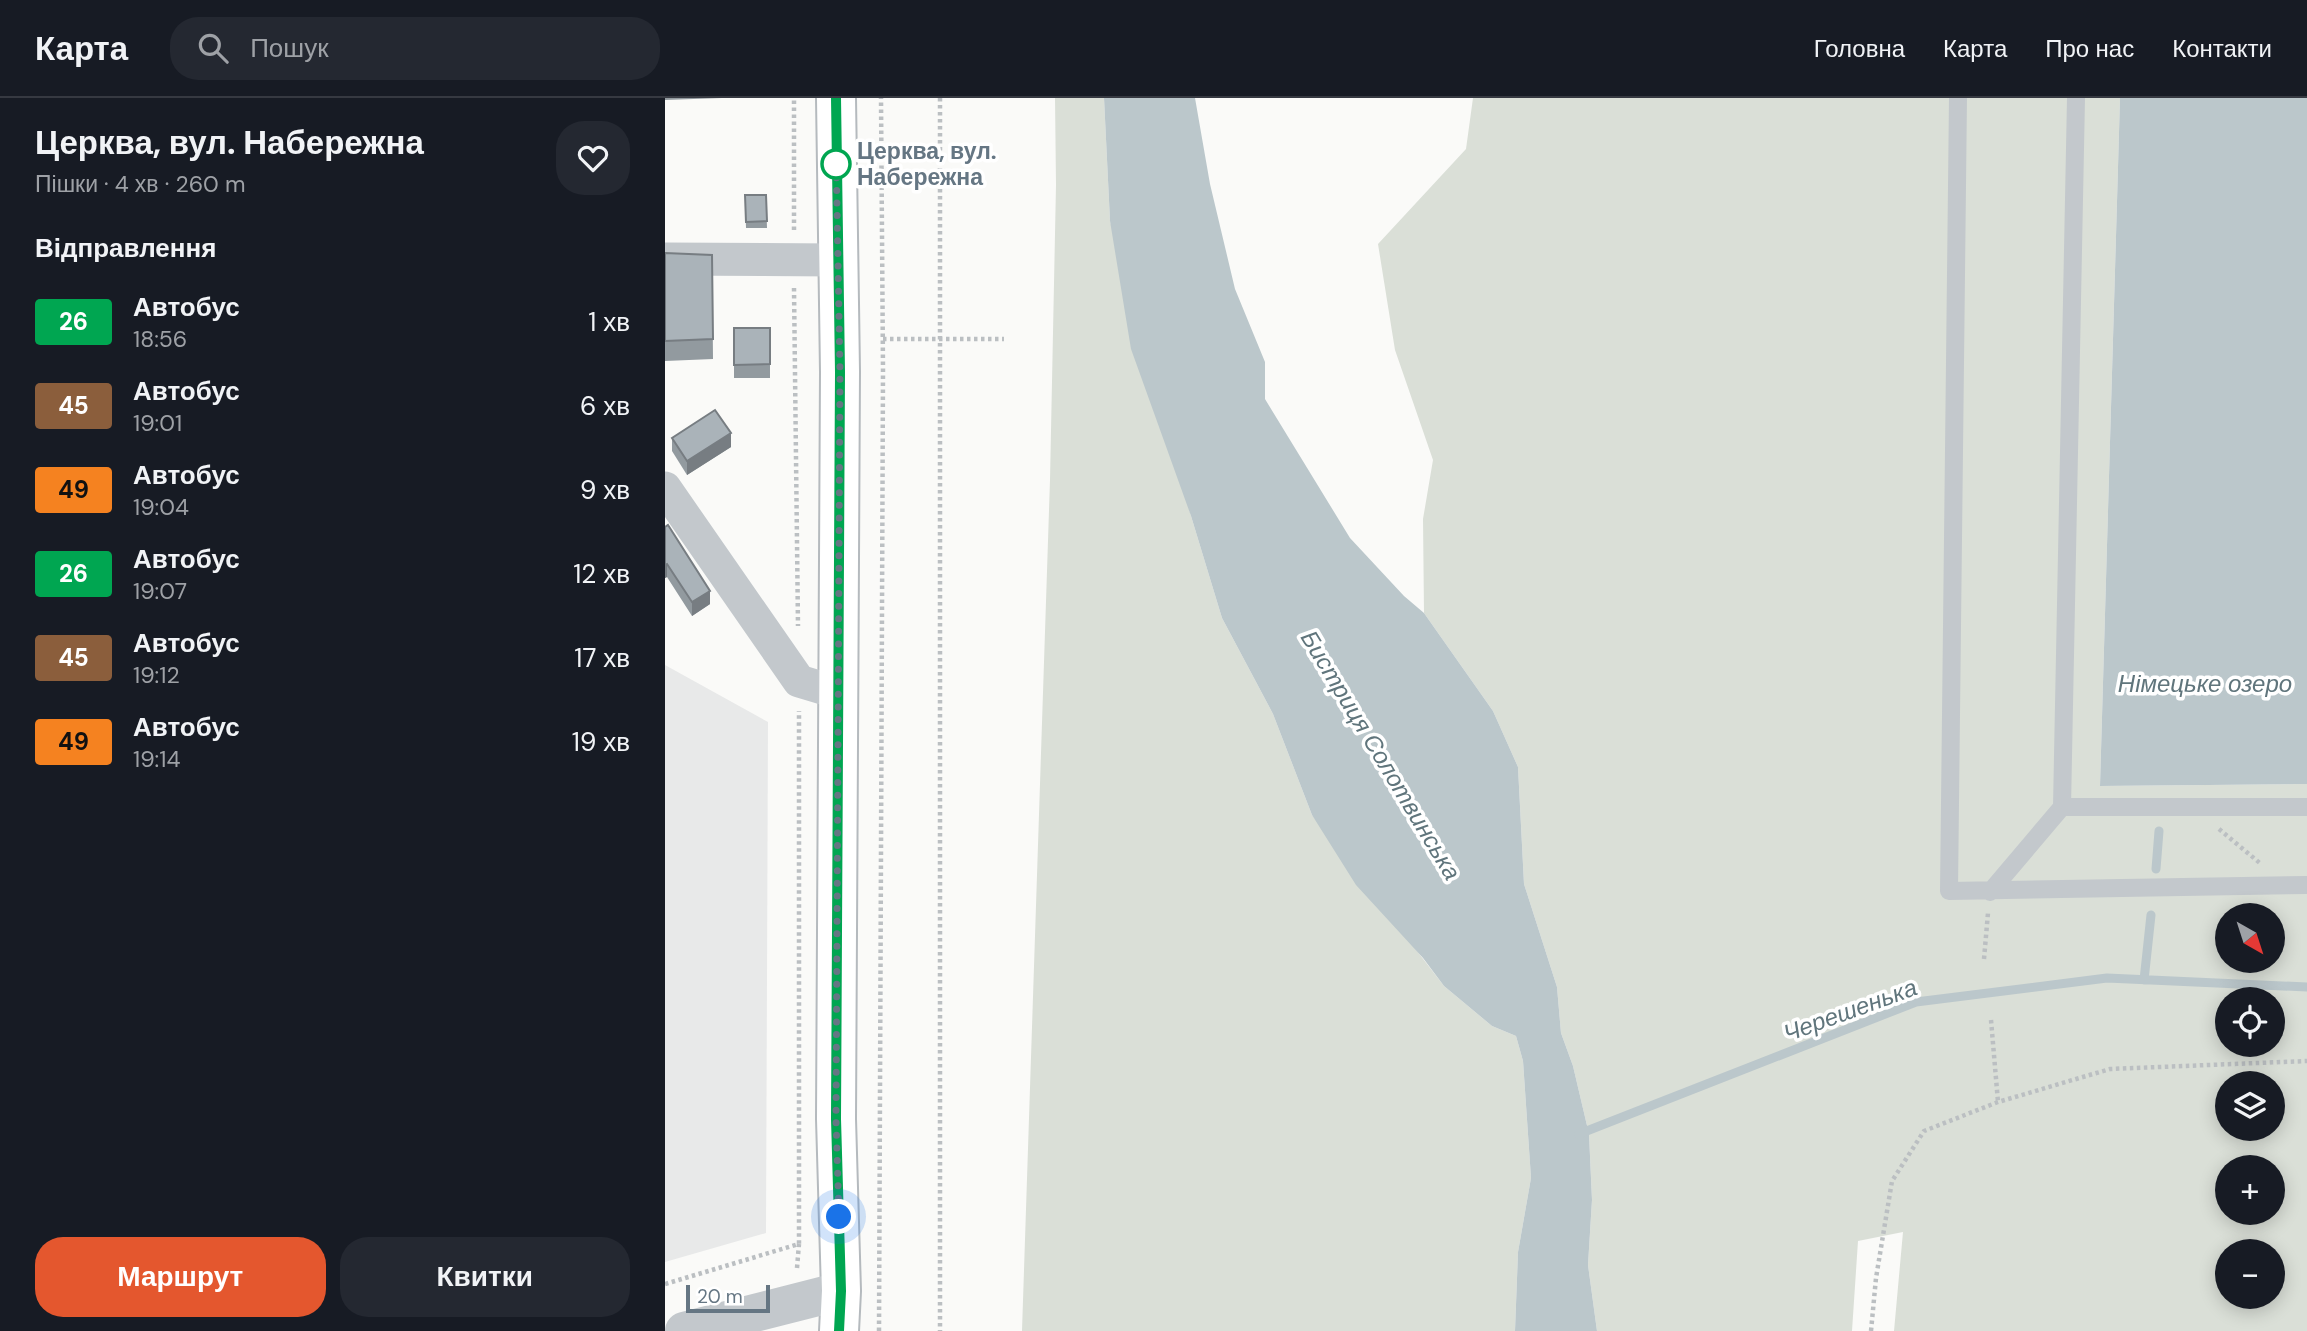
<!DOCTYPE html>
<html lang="uk">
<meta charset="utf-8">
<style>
body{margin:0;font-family:"DM Sans",sans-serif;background:#242831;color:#f1f3f6;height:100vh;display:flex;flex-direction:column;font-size:26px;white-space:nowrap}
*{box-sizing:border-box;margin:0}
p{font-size:23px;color:#9ea1a6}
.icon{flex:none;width:38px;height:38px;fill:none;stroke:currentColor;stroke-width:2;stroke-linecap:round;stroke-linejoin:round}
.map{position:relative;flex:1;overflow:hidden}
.panel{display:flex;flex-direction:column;background:#171b24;width:665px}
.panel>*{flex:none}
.badge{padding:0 14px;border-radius:5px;font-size:24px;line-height:46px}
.needle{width:46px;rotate:141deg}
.buttons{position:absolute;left:1550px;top:805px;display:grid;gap:14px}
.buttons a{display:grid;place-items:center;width:70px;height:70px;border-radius:50%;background:#171b24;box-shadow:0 4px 18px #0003;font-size:35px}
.scale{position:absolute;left:21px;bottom:18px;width:84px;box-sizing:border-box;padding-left:7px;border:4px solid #657683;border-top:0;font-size:19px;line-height:24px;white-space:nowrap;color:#657683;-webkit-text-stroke:5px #fff;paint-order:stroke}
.you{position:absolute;width:35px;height:35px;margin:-18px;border:5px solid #fff;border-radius:50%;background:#1a73e8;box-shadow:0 0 0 10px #1a73e833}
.map>.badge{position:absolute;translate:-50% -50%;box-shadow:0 0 0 4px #fff}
h2{padding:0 35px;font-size:26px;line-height:63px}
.round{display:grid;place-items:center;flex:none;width:74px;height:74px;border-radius:28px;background:#242831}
.headline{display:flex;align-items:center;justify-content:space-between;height:119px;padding:0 35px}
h1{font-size:33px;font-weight:800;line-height:52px}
.action{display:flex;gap:14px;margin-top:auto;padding:14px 35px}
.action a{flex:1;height:80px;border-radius:28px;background:#e4572e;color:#fff;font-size:28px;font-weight:800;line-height:80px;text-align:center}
.action a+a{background:#242831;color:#f1f3f6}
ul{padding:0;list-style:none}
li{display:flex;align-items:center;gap:21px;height:84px;padding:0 35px}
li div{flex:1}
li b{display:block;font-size:26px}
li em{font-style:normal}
li .badge{min-width:77px;font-weight:700;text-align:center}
header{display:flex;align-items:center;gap:42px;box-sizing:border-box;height:98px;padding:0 35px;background:#171b24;border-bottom:2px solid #363941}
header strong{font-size:33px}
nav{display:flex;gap:38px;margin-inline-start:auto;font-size:24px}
.search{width:490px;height:63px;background:#242831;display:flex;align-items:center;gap:18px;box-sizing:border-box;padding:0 24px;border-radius:28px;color:#9ea1a6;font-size:26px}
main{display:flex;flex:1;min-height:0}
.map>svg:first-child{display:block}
.built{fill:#e8e9e9}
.green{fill:#dadfd7;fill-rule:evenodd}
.water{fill:#bbc7cb}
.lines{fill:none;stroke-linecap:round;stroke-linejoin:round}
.stream{stroke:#bbc7cb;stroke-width:9}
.primary-casing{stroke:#b5babe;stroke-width:42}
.path{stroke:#bbbfc2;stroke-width:4.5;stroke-dasharray:3.5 3.5;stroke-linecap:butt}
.service{stroke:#c3c8cc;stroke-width:18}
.minor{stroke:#c3c8cc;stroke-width:33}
.tertiary{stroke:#c3c8cc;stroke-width:38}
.primary{stroke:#fff;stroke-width:38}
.wall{fill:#929a9f}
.shaded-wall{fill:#777d82}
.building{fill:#aab3b9;stroke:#777d82;stroke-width:2}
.line-casing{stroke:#fff;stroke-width:16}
.line{stroke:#00a651;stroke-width:10}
.walk{stroke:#657683;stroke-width:7;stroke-dasharray:0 12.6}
.stop-dot{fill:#fff;stroke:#00a651;stroke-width:3.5}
.labels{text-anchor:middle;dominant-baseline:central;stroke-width:7;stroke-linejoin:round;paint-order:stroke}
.stop-label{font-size:23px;font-weight:bold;fill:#657683;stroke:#fff;text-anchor:start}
.water-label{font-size:24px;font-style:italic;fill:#60757c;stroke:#fff}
</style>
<header>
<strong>Карта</strong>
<div class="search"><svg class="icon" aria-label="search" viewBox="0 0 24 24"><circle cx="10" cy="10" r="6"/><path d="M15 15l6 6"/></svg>Пошук</div>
<nav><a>Головна</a><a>Карта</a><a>Про нас</a><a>Контакти</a></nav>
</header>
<main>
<section class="panel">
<div class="headline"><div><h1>Церква, вул. Набережна</h1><p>Пішки · 4 хв · 260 m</p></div><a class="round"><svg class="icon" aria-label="heart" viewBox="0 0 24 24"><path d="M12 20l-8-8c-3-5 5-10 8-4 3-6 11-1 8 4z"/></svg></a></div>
<h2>Відправлення</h2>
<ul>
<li><span class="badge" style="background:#00a651;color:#fff">26</span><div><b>Автобус</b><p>18:56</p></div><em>1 хв</em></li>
<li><span class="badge" style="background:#8b5e3c;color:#fff">45</span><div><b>Автобус</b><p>19:01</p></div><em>6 хв</em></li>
<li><span class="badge" style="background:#f58220;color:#111">49</span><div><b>Автобус</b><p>19:04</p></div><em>9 хв</em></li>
<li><span class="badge" style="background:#00a651;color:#fff">26</span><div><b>Автобус</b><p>19:07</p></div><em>12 хв</em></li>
<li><span class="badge" style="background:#8b5e3c;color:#fff">45</span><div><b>Автобус</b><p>19:12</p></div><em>17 хв</em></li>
<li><span class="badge" style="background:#f58220;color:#111">49</span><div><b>Автобус</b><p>19:14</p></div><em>19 хв</em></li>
</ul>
<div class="action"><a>Маршрут</a><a>Квитки</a></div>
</section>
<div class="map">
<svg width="1642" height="1233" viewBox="0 0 1642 1233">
<rect width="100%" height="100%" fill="#fafaf8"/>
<!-- built -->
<path class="built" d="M0 567 103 624 101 1135 0 1164Z"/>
<!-- green -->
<path class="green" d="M390 0H439L445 123 526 418 557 520 608 616 647 717 779 888 827 928 851 938 858 963 866 1080 853 1154 850 1233H357L385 382 391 87Z
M808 0H1455L1435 688 1642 686V1233H1229L1238 1134 1193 1143 1187 1233H932L923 1167 927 1102 924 1036 908 968 896 935 892 889 859 786 853 669 828 613 759 515 758 421 768 362 730 252 713 146 801 51ZM1563 817H1608V863H1563ZM1563 901H1608V947H1563ZM1563 985H1608V1031H1563ZM1563 1069H1608V1115H1563ZM1563 1153H1608V1199H1563Z"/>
<!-- water -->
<path class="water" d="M439 0H530L545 86 570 191 600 264V301L685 440 739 498 759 515 828 613 853 669 859 786 892 889 896 935 908 968 924 1036 927 1102 923 1167 932 1233H850L853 1154 866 1080 858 963 851 938 827 928 779 888 758 860 691 787 647 717 608 616 557 520 526 418 466 251 445 123Z
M1455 0H1642V686L1435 688Z"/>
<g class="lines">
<!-- stream -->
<path class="stream" d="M1491 771 1494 733
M1479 882 1486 817
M914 1036 1251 904 1442 880 1642 889"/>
<!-- primary casing -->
<g class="primary-casing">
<path id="primary" d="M171 0 175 274 171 1021 176 1193 174 1233"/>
</g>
<!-- path -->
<path class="path" d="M275 0V1233
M129 132V0
M129 190 133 528
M218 241H339
M1554 731 1596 766
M1319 861 1323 815
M1326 922 1333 1004
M132 1170 134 1146
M0 1186 134 1146V613
M214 1233 218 272 216 0
M1206 1233 1211 1180 1227 1083 1259 1033 1333 1004 1445 971 1642 963"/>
<!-- service -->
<path class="service" d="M1293 0 1284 793 1642 787
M1397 709H1642
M1325 794 1397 709 1411 0"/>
<!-- minor -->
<path class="minor" d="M0 161 172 162
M0 390 134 583 174 595"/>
<!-- tertiary -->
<path class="tertiary" d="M19 1233 176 1193"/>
<!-- primary -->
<use href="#primary" class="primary"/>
</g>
<!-- wall -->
<path class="wall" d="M0 0H57L0 2Z
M80 97H101L102 130H81Z
M0 155 47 157 48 261 0 263Z
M69 230H105V280H69Z
M7 340 66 349 22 377 7 353Z
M0 429 45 506 27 518 2 479 0 480Z"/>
<!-- shaded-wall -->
<path class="shaded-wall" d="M66 335V349L22 377V363Z
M2 466V479L0 480V467Z
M45 493V506L27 518V504Z"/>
<!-- building -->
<path class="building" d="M80 97H101L102 123 81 124Z
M0 155 47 157 48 241 0 243Z
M69 230H105V266L69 267Z
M50 312 66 335 22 363 7 340Z
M3 427 45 493 27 504 2 466 0 467V429Z"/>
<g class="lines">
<!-- line casing -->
<g class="line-casing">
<path id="line" d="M171 0 175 274 171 1021 176 1193 174 1233"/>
</g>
<!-- line -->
<use href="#line" class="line"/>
<!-- walk -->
<path class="walk" d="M171 66V54L175 274 171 1021 174 1119"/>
</g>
<!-- markers -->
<circle class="stop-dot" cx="171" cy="66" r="14"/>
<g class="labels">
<!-- stop labels -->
<g class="stop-label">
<text x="192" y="53">Церква, вул.<tspan x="192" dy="26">Набережна</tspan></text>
</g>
<!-- water labels -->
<g class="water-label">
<text x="1540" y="585">Німецьке озеро</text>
<text transform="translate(716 657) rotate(59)">Бистриця Солотвинська</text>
<text transform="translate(1185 912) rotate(-20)">Черешенька</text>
</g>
</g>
</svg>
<div class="buttons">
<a><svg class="needle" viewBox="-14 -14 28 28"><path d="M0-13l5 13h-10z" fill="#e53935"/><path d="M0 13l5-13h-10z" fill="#9ea1a6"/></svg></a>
<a><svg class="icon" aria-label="locate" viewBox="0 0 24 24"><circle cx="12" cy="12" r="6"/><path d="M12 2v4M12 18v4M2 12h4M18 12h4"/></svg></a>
<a><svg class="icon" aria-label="layers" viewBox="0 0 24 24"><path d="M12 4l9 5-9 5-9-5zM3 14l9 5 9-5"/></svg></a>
<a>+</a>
<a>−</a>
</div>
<div class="scale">20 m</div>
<div class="you" style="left:174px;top:1119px"></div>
</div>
</main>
